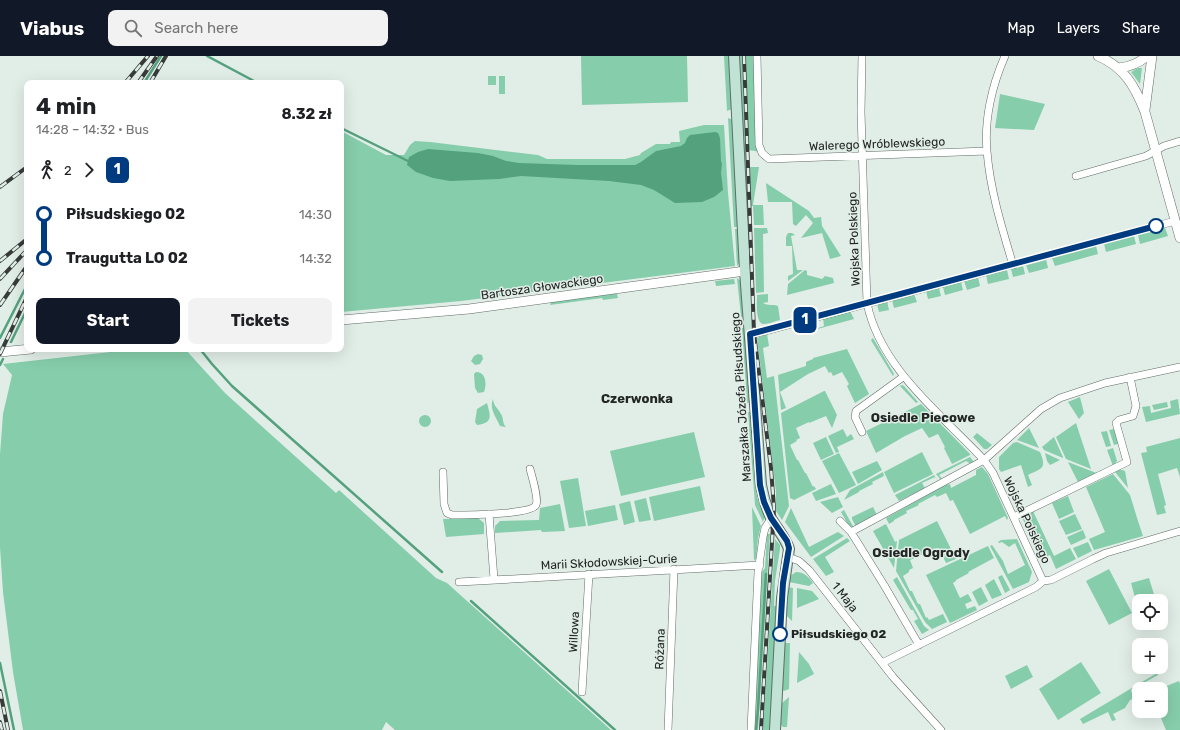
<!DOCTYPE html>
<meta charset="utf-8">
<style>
body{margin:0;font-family:Rubik,sans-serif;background:#f2f2f2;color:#202124;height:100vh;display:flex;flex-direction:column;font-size:15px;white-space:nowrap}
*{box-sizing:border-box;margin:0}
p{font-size:13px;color:#757577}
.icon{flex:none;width:22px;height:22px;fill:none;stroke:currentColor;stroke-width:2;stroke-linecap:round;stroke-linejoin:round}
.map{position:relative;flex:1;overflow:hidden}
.panel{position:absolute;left:24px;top:24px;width:320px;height:272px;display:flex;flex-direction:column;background:#fff;border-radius:8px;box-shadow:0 4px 16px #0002}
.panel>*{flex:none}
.badge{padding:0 8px;border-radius:6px;font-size:14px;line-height:26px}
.fabs{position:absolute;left:1132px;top:538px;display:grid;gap:8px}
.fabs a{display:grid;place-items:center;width:36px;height:36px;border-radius:8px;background:#fff;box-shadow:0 4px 16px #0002;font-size:20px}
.map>.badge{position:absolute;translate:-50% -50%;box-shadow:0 0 0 2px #fff}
.legs{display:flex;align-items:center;gap:6px;height:44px;padding:0 12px;font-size:13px}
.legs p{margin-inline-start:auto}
.overview{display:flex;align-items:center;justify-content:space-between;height:68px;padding:0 12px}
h1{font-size:22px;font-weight:700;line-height:30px}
.action{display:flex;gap:8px;margin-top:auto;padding:8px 12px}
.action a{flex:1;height:46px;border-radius:8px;background:#111827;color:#fff;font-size:16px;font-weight:700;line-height:46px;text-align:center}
.action a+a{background:#f2f2f2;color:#202124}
ul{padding:0 12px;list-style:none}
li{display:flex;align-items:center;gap:14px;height:44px;font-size:15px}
li i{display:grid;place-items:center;width:6px;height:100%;margin:0 5px;background:currentColor}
li i::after{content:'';width:10px;height:10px;margin:-5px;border:3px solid;border-radius:50%;background:#fff}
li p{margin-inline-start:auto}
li:first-child i{background:linear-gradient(#0000 50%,currentColor 0)}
li:last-child i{background:linear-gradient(currentColor 50%,#0000 0)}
header{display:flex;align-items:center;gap:24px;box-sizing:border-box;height:56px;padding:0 20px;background:#111827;color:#fff}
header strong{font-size:19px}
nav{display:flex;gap:22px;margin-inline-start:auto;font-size:14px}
.search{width:280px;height:36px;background:#f2f2f2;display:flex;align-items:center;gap:10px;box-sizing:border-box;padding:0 14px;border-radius:8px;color:#757577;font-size:15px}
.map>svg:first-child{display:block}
.green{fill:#86cdab}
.water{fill:#54a17e}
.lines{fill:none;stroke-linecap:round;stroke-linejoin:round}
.stream{stroke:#54a17e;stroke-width:2.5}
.minor-casing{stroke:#626c67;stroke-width:8}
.tertiary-casing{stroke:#626c67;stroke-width:10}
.secondary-casing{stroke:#626c67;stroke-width:12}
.minor{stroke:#fff;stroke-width:7}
.tertiary{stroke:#fff;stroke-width:9}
.secondary{stroke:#c0e3d6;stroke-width:10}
.rail-casing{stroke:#373c3a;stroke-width:4}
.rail{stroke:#e1ede7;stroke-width:2.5;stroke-dasharray:8;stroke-linecap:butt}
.line-1-casing{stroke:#fff;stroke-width:9}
.line-1{stroke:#003b80;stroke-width:6}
.stop-1-dot{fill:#fff;stroke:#003b80;stroke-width:2}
.labels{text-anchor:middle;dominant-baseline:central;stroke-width:3;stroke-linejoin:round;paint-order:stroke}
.street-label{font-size:12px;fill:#222624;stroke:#e1ede7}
.stop-label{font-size:12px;font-weight:bold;fill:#222624;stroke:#e1ede7;text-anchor:start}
.neighbourhood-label{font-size:13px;font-weight:bold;fill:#222624;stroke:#e1ede7}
</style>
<header>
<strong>Viabus</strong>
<div class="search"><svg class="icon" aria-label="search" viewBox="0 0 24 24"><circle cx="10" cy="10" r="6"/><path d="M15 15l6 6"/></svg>Search here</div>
<nav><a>Map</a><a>Layers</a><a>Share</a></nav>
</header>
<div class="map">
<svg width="1180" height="674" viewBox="0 0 1180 674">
<rect width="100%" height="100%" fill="#e1ede7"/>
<!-- green -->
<path class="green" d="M581 0H687L688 46 582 49Z
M724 0H730L732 53 727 55Z
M738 0H742L752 260Z
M746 0H755L760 96 749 94Z
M1138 12H1142L1140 28 1131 16Z
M488 20H496V29H488Z
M499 20H505V38H499Z
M1000 38 1045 48 1034 74 995 72Z
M728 62 733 64 738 171H734Z
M704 69H724L728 137 735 210 461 245 341 256V75L386 99H404L410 89 415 85 430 86 538 99 547 103H625L640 99 641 97 656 88H670L671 86H680L679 75Z
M749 111H759L753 149H763L764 169H754L753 150H750Z
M766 127 809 155 814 162 821 161 822 170 841 200 830 203 822 177 801 182 813 167 806 159 796 170 793 168 792 146H768Z
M754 172H767L768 177 763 178 764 236 756 237Z
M1165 172 1168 180 1140 188 1138 179Z
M735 173H739L740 205 737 210Z
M788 177H792L795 179 791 180 797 214H803L788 225V220L793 218 792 190H786V181Z
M1134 180 1136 188 1106 196 1104 188Z
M1096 190 1098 198 1055 210 1052 202Z
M1046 203 1048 212 1029 217 1026 209Z
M1023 210 1025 218 1013 221 1011 213Z
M805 214 807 215V219L822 223 825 220 833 222 834 227 787 239 788 228Z
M1007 214 1009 223 988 228 986 219Z
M978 221 980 230 967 234 964 225Z
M737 222 741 225 744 260 741 261Z
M734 223 735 228 716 230 715 225Z
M961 226 963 234 945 239 943 231Z
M939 232 941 240 928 243 926 235Z
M613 236 617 238 618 242 603 244 602 242 550 249 551 246Z
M768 238V246L763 247C768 250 773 248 778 250L780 264C775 265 769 268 764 268 755 268 757 246 757 239Z
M914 238 917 246 894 252 892 244Z
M887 245 889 254 879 256 877 248Z
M850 255 854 263 803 277 824 270 823 262Z
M742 272H744L750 346 747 347Z
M767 278 769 290 763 292 767 322 774 320 789 450 782 464 776 455V436L757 282Z
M873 282 894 318 893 320 872 286 871 284Z
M137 293H185L225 337 336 437 339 434 436 522 447 527 611 674H395L386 666 382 674H23L13 616 3 536 0 491V398L3 358 12 319 3 308Z
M847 293 869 338 855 347 847 330 849 328 842 316 833 320 831 316 829 317 825 310 808 318 780 336 786 352 781 354 778 319 806 310V306L813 303V302Z
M478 298 482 299 483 303 480 308 475 309 471 305 474 300Z
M476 316C486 316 487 328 484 336L478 337 475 332 474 318Z
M902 329 904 330 918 346 916 347 900 330Z
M824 335H825L837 359 832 372 826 360 809 367V366L796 372 800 382 796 384 797 385 790 389 797 404H798L805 417H806L813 431 814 430 816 433 794 444 790 442 781 357Z
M1080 341 1084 357 1079 363 1068 346Z
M493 343C494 351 498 352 501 358 504 363 502 367 506 371L500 370C496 361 489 353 493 343Z
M1178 343 1180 358 1146 366 1142 351 1150 350 1151 357 1171 352 1170 345Z
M1167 346 1168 351 1154 354 1152 349Z
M487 347C490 359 494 367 477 369L475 366 477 353Z
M921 348 970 398V399L952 408 944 392 945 391 938 378 929 382 922 372 905 380 876 397 866 375Z
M748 356H750L756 432 757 441 765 460 763 466 755 449Z
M419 365a6 6 0 1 1 12 0a6 6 0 1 1-12 0Z
M1076 367 1091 413 1066 403 1056 381Z
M1029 372 1039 392 1017 384Z
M843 373 847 381 851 378 854 383 837 391 839 396 836 397 828 380Z
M1114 373 1118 388 1114 389 1109 374Z
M1107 375 1111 390 1106 391 1101 376Z
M694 376 705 421 621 440 610 395Z
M977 377 992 389 987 393H984L973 381Z
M826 381 834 398 821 404 813 387Z
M1054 381 1063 401V402L1044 394 1042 391Z
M1180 382V421L1177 412 1158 418 1166 449 1164 450 1166 457 1157 459 1141 397 1147 396 1146 391Z
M1017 386 1040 396C1047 413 1042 412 1028 419L1032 429 1028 431 1021 409 1001 416 999 413V401L1013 387Z
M1113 392 1117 405 1113 410 1107 394Z
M922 396 933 418 894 437 884 416Z
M839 397 856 429 839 437 822 405Z
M1045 397 1060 404 1050 409 1047 405Z
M970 401 974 406 971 408 966 405 939 419 942 423 941 424 936 418Z
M877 405 882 414 858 428 852 416Z
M1068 406 1099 418 1079 428Z
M982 411 988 418 1008 462 1007 464 1005 460 970 478 953 444 950 445 946 437 937 441 935 439 918 448 919 449 906 455 907 457 894 464V465L889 468 886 462 945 429 950 428 951 432 976 419V414Z
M1119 413 1125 415 1128 432 1115 416Z
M883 416 884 420 872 426 873 428 859 435V436L844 444 850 434Z
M1113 418 1130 439 1138 465 1143 480 1094 494 1089 483 1105 476 1086 431Z
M934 419 938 425 935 421 922 427 925 432 899 445 895 439Z
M578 422 586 470 569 472 560 425Z
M831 428 836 438 816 445 812 437Z
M700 430 705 454 654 465 649 441Z
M1068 440 1074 456 1059 463 1052 447Z
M838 441 843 451 832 457 820 446Z
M646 442 651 464 639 466 634 445Z
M630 445 635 466 624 469 619 448Z
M560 448 565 475 542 476 541 474 495 477V470L500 465 539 464 540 452Z
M615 449 618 464 588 470 585 455Z
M752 451 761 470 758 482 756 503 754 504Z
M873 451 877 459 856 471 852 463V461Z
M791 452 809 491 838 476 844 480 811 501 785 466Z
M844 454 854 472H850L841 456Z
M1033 455 1054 500 1070 492 1076 503 1056 513 1050 499 1040 503 1022 461Z
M1075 458 1082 473 1066 479 1059 465Z
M478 462 484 467V478L446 481 443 463Z
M937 465 956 503 946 507 939 492 934 493 910 504 913 512 909 514V516L903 520 910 535H912L918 548H920L926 562 927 561 929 564 943 558 947 566 932 573 925 566 896 515 899 484Z
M886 468 895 486 897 485 894 512 873 475Z
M1083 474 1086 482 1071 489 1067 481Z
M767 478H770L769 492 758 674H753L761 517 765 512Z
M847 482 850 485 825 501 834 516 826 520 813 503Z
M775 483 780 489V493L775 525 774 550H777L772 674H763Z
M1017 483 1032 516 1029 526 1013 533 990 490 992 489 1003 505 1008 518 1025 509 1015 487 1009 491 1002 486 999 487 998 486 1001 484Z
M1088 486 1092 495 1078 502 1073 492Z
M988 490 994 502 968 516 969 517 956 524V525L953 527 960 542 968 538 972 545 965 548 967 553 975 550 977 554 950 567 926 519Z
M1109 513 1132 557 1109 569 1086 525Z
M796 516C804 516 808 520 813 527L809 530 789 526 790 520Z
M1002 519 1010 534 1005 537 998 521Z
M897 521 924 570 929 574 922 578 914 565 918 563 913 554H911L893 524Z
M1149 522 1156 545H1139V556L1131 527Z
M994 523 1002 539 992 543 985 529Z
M788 531 793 532 792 565 786 559Z
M981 531 988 545 979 550 972 536Z
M797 532 812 535 819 543 797 552Z
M784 587H790L789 633 784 635 782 633Z
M799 596 809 608 814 618 797 627Z
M1081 606 1101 637 1058 664 1039 633Z
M1027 609 1033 621 1011 633 1005 620Z
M1157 617 1158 619 1131 634 1133 641 1139 638V640L1130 644 1125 652 1113 658 1116 664 1112 665 1108 656 1083 668 1080 663Z
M1179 625 1180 628V674H1166L1158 655H1161V633H1159Z
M789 641 787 671H783L781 669V648Z"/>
<!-- water -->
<path class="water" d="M715 76 718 77 720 82 721 106 722 107 721 117 723 134 714 141 702 146 675 147 654 134 641 129 609 125 521 120 499 123 450 125 433 122 416 116 407 109 409 101 418 96 428 93 478 97 493 100 506 105 519 107 578 109H635L641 106 656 95 681 90 685 87 687 82 690 79Z"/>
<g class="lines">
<!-- stream -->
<path class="stream" d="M207 0 254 25
M144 27 161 0
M341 72 408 105
M0 282 27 229
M11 286 27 253
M200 293 212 308 232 330 442 516
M0 309 3 303
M471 545 615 674
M0 607 14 674
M756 674 758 654 766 518"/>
<!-- minor casing -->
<g class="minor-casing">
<path id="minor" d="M757 0 759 89 762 97 769 103 987 95
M862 0 861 56 867 247C880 312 941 358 984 404L993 417 1043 525
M1005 0C992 29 984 64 987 95 990 134 1002 172 1013 209
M1076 120 1146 100 1164 90 1180 85
M750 279 1175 165
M862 376 855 361 856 355 903 321
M443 416 444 448 447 457 452 459C464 459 532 459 536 449 539 443 532 421 530 413
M489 458 494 523
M1014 461 1127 406 1116 367 1119 364 1133 360 1136 350 1130 321
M840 465 851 476
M788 501 799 505 809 514 893 621 941 674
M459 526 760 509
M919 589 884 529 851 476 984 404 1041 353 1060 342 1105 327 1180 311
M882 607 1036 531 1043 525 1051 524 1093 503 1106 497 1180 475
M582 636 589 518
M668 674 674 513
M751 674 758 516 763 481 765 472 771 463"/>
</g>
<!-- tertiary casing -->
<g class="tertiary-casing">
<path id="tertiary" d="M1098 0C1124 11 1135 30 1145 56L1180 182
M1118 12C1129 11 1139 7 1147 0
M1145 54 1152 0
M341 264 469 253 745 215
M0 296 31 293"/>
</g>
<!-- secondary casing -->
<g class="secondary-casing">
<path id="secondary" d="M734 0 745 215 761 429C763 440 766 451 771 462 777 473 785 481 789 493L782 542 775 674"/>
</g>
<!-- minor -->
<use href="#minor" class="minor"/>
<!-- tertiary -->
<use href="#tertiary" class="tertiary"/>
<!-- secondary -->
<use href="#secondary" class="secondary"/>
<!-- rail casing -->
<g class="rail-casing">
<path id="rail" d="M744 0 754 277 771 412 774 452 761 674
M125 27 148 0
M138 27 157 0
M150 27 166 0
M0 131 27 111
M0 205 27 183
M0 223 27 194
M0 249 27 210
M0 298 27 241
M0 635 8 674
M0 666 2 674"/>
</g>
<!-- rail -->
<use href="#rail" class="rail"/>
</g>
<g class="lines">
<!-- line-1 casing -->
<g class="line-1-casing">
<path id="line-1" d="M780 578 783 527 789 492 787 485 771 462 764 446 760 429 750 278 1156 170"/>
</g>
<!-- line-1 -->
<use href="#line-1" class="line-1"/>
</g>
<!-- markers -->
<g class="stop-1-dot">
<circle cx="1156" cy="170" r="7"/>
<circle cx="780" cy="578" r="7"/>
</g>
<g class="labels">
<!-- street labels -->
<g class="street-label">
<text transform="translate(877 88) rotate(-2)">Walerego Wróblewskiego</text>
<text transform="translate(854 183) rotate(-92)">Wojska Polskiego</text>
<text transform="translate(542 231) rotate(-8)">Bartosza Głowackiego</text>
<text transform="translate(741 341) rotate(-94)">Marszałka Józefa Piłsudskiego</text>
<text transform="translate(1027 464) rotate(65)">Wojska Polskiego</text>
<text transform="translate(609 506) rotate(-3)">Marii Skłodowskiej-Curie</text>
<text transform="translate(845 541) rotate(52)">1 Maja</text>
<text transform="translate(574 576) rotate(-87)">Willowa</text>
<text transform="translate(660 593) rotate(-88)">Różana</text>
</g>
<!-- stop labels -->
<g class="stop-label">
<text x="791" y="578">Piłsudskiego 02</text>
</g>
<!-- neighbourhood labels -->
<g class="neighbourhood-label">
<text x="637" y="342">Czerwonka</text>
<text x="923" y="361">Osiedle Piecowe</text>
<text x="921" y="496">Osiedle Ogrody</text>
</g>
</g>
</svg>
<div class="fabs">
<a><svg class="icon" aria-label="locate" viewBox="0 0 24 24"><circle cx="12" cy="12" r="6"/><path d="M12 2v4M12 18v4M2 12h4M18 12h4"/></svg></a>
<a>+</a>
<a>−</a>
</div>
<b class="badge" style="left:805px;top:264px;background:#003b80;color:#fff">1</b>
<section class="panel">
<div class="overview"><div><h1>4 min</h1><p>14:28 – 14:32 · Bus</p></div><b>8.32 zł</b></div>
<div class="legs"><svg class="icon" aria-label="walk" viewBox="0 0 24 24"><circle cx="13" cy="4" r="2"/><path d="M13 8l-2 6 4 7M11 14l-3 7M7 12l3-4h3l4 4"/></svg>2<svg class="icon" aria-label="forward" viewBox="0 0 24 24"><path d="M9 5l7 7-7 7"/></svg><b class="badge" style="background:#003b80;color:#fff">1</b></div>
<ul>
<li><i style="color:#003b80"></i><b>Piłsudskiego 02</b><p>14:30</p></li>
<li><i style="color:#003b80"></i><b>Traugutta LO 02</b><p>14:32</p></li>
</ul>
<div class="action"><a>Start</a><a>Tickets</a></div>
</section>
</div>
